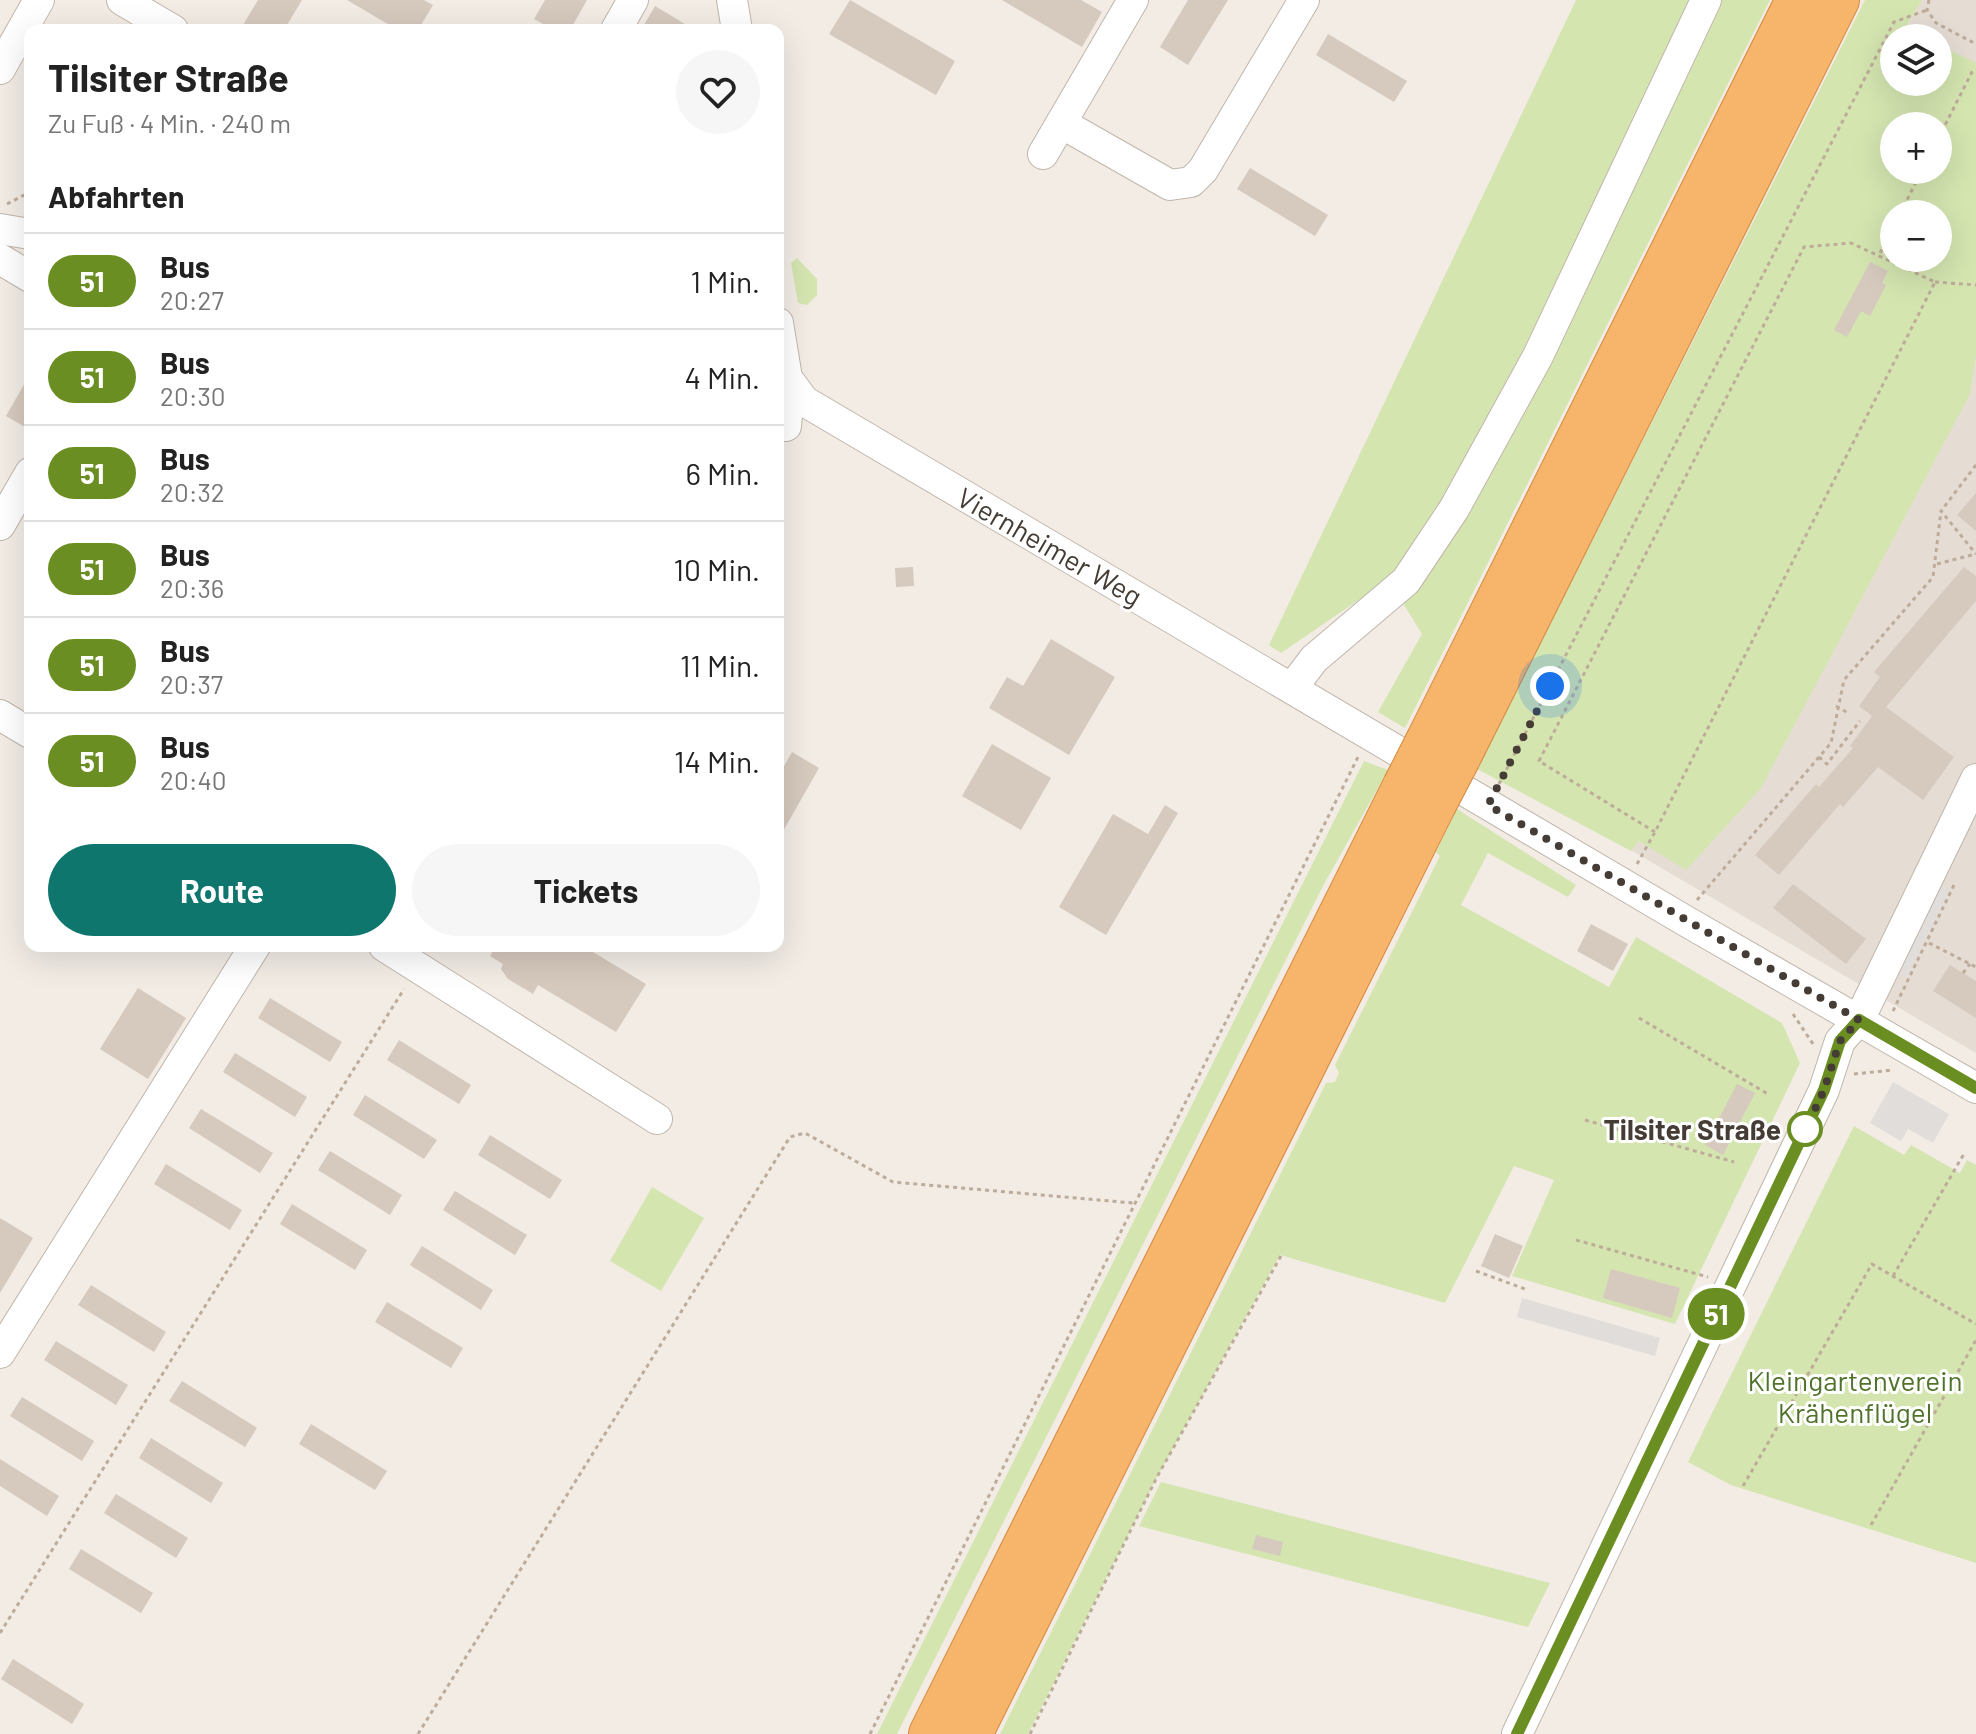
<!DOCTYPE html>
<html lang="de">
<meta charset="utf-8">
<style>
body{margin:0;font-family:Barlow,sans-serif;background:#f6f6f6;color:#222;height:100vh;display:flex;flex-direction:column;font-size:30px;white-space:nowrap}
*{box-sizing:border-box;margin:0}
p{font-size:26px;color:#767676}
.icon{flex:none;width:44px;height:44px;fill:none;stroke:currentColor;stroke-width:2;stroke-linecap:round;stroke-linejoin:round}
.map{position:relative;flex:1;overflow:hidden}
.drawer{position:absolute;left:24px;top:24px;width:760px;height:928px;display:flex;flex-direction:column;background:#fff;border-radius:16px;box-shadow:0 8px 32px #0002}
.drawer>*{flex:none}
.badge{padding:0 16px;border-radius:26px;font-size:28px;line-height:52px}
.buttons{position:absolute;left:1880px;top:24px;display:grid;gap:16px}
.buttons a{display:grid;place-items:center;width:72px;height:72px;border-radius:50%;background:#fff;box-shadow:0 8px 32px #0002;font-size:40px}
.you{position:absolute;width:40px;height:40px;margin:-20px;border:6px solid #fff;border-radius:50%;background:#1a73e8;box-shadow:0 0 0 12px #1a73e833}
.map>.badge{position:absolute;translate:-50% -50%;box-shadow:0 0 0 4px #fff}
h2{padding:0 24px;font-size:30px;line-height:72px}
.round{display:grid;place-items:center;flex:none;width:84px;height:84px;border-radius:42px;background:#f6f6f6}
.headline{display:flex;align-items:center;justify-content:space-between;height:136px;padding:0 24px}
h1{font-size:38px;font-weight:700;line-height:60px}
.action{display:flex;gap:16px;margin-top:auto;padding:16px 24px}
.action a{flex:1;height:92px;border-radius:48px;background:#0f766e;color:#fff;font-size:32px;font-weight:700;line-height:92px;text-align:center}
.action a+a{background:#f6f6f6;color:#222}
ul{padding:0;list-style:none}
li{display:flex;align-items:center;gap:24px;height:96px;padding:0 24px;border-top:2px solid #e0e0e0}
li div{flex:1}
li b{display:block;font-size:30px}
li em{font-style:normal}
li .badge{min-width:88px;font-weight:700;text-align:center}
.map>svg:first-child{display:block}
.residential{fill:#e5ddd4;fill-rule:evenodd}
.green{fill:#d4e5b0;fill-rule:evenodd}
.parking{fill:#e0ddda}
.building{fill:#d6c9be}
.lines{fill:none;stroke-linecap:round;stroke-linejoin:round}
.minor-casing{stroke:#c0b6ab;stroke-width:32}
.highway-casing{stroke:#d6873c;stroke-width:44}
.path{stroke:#beac9a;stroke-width:3;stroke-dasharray:4 4;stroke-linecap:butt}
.minor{stroke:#fff;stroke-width:30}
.highway{stroke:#f7b56b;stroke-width:42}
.highway-bridge-casing{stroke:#d6873c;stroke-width:44;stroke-linecap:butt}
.highway-bridge{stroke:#f7b56b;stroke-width:42}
.line-casing{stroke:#fff;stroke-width:18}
.line{stroke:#6b8e23;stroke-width:12}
.walk{stroke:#443c35;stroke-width:8;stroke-dasharray:0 14.4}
.stop-dot{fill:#fff;stroke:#6b8e23;stroke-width:4}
.labels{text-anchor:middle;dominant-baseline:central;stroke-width:6;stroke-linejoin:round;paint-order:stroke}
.street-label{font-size:28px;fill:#443c35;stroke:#fff}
.stop-label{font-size:28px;font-weight:bold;fill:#443c35;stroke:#fff;text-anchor:end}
.park-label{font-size:28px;fill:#50732b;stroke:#fff}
</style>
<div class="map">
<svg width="1976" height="1734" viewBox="0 0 1976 1734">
<rect width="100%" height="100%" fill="#f2ece5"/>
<!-- residential -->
<path class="residential" d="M1921 0H1976V1053L1515 782 1894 52V82H1938V38H1901ZM1894 126H1938V170H1894ZM1894 214H1938V258H1894Z"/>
<!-- green -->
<path class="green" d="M1576 0H1697L1532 353 1398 573 1281 653 1269 645Z
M1715 0H1770L1405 728 1378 712 1422 634 1401 600Z
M1865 0H1922L1906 27 1927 38H1894V82H1938V44L1976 63V354L1970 394 1761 788 1686 870 1639 841 1631 851 1477 769ZM1894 126H1938V170H1894ZM1894 214H1938V258H1894Z
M797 258 817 279V295L807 305 798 303 791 263Z
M1364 761 1388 770 1323 886 897 1734H877Z
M1457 809 1576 885 1568 897 1488 853 1461 905 1609 987 1636 937 1782 1023 1800 1063 1675 1324 1512 1276 1554 1180 1514 1166 1445 1303 1280 1255 1156 1479 1028 1734H1000L1326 1083 1335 1082 1339 1073 1335 1065 1440 856 1436 852Z
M1854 1126 1904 1155 1911 1145 1960 1173 1967 1160 1976 1165V1563L1731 1485 1688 1462Z
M652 1187 704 1218 661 1291 610 1261Z
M1161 1482 1550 1583 1528 1627 1139 1526Z"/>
<!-- parking -->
<path class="parking" d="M1937 883 1950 890 1906 978 1893 972Z
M1893 1082 1949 1114 1933 1143 1908 1129 1901 1141 1870 1123Z
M1522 1298 1660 1338 1655 1356 1517 1317Z"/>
<!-- building -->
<path class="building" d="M258 0H302L284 30H240Z
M347 0H424L433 5 418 30H398Z
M545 0H587L570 30H554L534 19Z
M850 0 955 61 936 95 829 34Z
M1002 0H1081L1102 12 1082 47Z
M1188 0H1228L1188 65 1160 47Z
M655 6 695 30H641Z
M1328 34 1407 81 1394 102 1316 55Z
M1250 168 1328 215 1315 236 1237 189Z
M1870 262 1888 271 1882 283 1886 285 1870 316 1861 311 1847 337 1834 330Z
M30 374V430L6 416Z
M1976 493V531L1957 515Z
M913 567 914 586 896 587 895 568Z
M1964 567 1976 576V601L1886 707 1954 757 1923 800 1878 767 1843 807 1840 804 1779 875 1755 855 1816 784 1819 787 1853 748 1850 746 1872 716 1859 706 1880 677 1874 672Z
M1051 639 1115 677 1069 755 989 708 1007 677 1023 686Z
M992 744 1051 778 1021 830 962 796Z
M792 752 819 768 778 840V777Z
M1165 805 1178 813 1106 935 1059 907 1113 814 1148 834Z
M1793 884 1866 939 1846 964 1773 908Z
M1591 924 1628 944 1613 971 1577 951Z
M496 946H583L646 984 616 1032 538 985 533 994 508 979 501 969 503 964 490 956Z
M1950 965 1976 981V1018L1933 991Z
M138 988 186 1018 148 1079 100 1049Z
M270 998 342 1042 330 1062 258 1018Z
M399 1040 471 1085 459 1104 387 1060Z
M235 1053 307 1097 295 1117 223 1072Z
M1737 1084 1755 1093 1723 1155 1705 1145Z
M365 1095 437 1140 424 1159 353 1115Z
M201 1109 273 1153 260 1173 189 1128Z
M490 1135 562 1180 550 1199 478 1155Z
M330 1151 402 1195 390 1215 318 1170Z
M166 1164 242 1210 230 1230 154 1184Z
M455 1191 527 1235 515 1255 443 1210Z
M292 1204 367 1250 355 1270 280 1224Z
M0 1218 33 1238 0 1293Z
M1495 1234 1523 1246 1509 1278 1481 1266Z
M422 1246 493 1290 481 1310 410 1265Z
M1611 1269 1680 1288 1672 1318 1603 1298Z
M91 1285 166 1332 154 1352 78 1305Z
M387 1302 463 1348 451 1368 375 1322Z
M56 1341 128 1385 116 1405 44 1360Z
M182 1381 257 1428 245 1447 169 1401Z
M22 1397 94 1441 82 1461 10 1416Z
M311 1424 387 1471 375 1490 299 1444Z
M151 1438 223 1483 211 1503 139 1458Z
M0 1459 59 1496 47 1516 0 1486Z
M116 1494 188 1538 176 1558 104 1513Z
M1256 1535 1283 1542 1280 1556 1252 1549Z
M81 1549 153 1593 141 1613 69 1569Z
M13 1659 84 1704 72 1724 1 1679Z"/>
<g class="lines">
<!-- minor casing -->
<g class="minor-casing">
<path id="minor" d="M122 0 173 30
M732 0 737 30
M616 30 633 0
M0 69 39 0
M1061 123 1170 185 1191 182 1203 170 1304 0
M1043 154 1133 0
M0 229 30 234
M0 259 30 277
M778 323 787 378 804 401 1684 920 1976 1088
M781 383 790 385 786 426
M0 525 30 473
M1292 688 1314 659 1406 581 1454 509 1538 356 1706 0
M0 715 30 733
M384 946 657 1119
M0 1353 255 946
M1517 1734 1824 1090 1840 1041 1859 1020 1976 779"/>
</g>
<!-- highway casing -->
<g class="highway-casing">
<path id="highway" d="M1428 739 1797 0
M1459 758 1838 0
M930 1734 1404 786
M971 1734 1435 804"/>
</g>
<!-- path -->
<path class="path" d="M1929 0 1927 10 1936 23 1976 44
M1938 139 1974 68
M7 204 30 192
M1900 214 1922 170
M1880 253 1894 226
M1935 282 1976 285
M1976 465 1941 511 1976 554
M1937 564 1976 554
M1836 706 1850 714
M1819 757 1827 764 1860 721
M1499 784 1894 22 1927 10
M1637 864 1655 832 1935 282 1851 243 1804 247 1539 761 1655 832
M1697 900 1831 743 1844 680 1933 577 1941 511
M1929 943 1976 967
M1963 973 1970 964
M1893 1011 1954 885
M1793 1014 1813 1044
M1639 1018 1768 1094
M1854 1074 1893 1070
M1585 1120 1734 1162
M1576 1240 1708 1277
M1476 1271 1525 1289
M1893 1276 1965 1152
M1743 1486 1872 1264 1976 1324
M1871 1525 1976 1340
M0 1633 404 989
M418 1734 790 1137 805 1133 893 1182 1133 1203
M870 1734 1358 757
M1030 1734 1157 1477 1281 1256"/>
<!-- minor -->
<use href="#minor" class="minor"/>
<!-- highway -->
<use href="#highway" class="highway"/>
<!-- highway-bridge casing -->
<g class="highway-bridge-casing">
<path id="highway-bridge" d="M1404 786 1428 739
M1435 804 1459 758"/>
</g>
<!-- highway-bridge -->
<use href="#highway-bridge" class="highway-bridge"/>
</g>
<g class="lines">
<!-- line casing -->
<g class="line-casing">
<path id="line" d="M1517 1734 1824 1090 1840 1041 1859 1020 1976 1088"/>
</g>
<!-- line -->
<use href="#line" class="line"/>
<!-- walk -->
<path class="walk" d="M1550 686 1488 805 1859 1020 1840 1041 1824 1090 1801 1139 1805 1129"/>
</g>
<!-- markers -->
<circle class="stop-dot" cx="1805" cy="1129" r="16"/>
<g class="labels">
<!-- street labels -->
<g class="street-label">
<text transform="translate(1050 546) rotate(30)">Viernheimer Weg</text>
</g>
<!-- stop labels -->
<g class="stop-label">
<text x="1781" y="1129">Tilsiter Straße</text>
</g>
<!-- park labels -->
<g class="park-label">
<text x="1855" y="1380">Kleingartenverein<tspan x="1855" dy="32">Krähenflügel</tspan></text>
</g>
</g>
</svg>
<div class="buttons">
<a><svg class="icon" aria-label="layers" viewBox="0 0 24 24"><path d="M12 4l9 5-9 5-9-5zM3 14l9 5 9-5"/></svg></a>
<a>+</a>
<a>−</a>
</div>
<div class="you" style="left:1550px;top:686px"></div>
<b class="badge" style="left:1716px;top:1314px;background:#6b8e23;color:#fff">51</b>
<section class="drawer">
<div class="headline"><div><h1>Tilsiter Straße</h1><p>Zu Fuß · 4 Min. · 240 m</p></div><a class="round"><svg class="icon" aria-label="heart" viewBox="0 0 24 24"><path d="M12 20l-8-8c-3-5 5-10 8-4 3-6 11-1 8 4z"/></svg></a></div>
<h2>Abfahrten</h2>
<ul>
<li><span class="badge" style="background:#6b8e23;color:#fff">51</span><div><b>Bus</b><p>20:27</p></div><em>1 Min.</em></li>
<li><span class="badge" style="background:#6b8e23;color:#fff">51</span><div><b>Bus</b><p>20:30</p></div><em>4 Min.</em></li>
<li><span class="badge" style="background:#6b8e23;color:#fff">51</span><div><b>Bus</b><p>20:32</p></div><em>6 Min.</em></li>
<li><span class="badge" style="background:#6b8e23;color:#fff">51</span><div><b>Bus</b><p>20:36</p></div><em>10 Min.</em></li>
<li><span class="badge" style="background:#6b8e23;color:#fff">51</span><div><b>Bus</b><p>20:37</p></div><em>11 Min.</em></li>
<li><span class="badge" style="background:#6b8e23;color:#fff">51</span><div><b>Bus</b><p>20:40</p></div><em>14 Min.</em></li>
</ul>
<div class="action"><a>Route</a><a>Tickets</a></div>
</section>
</div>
